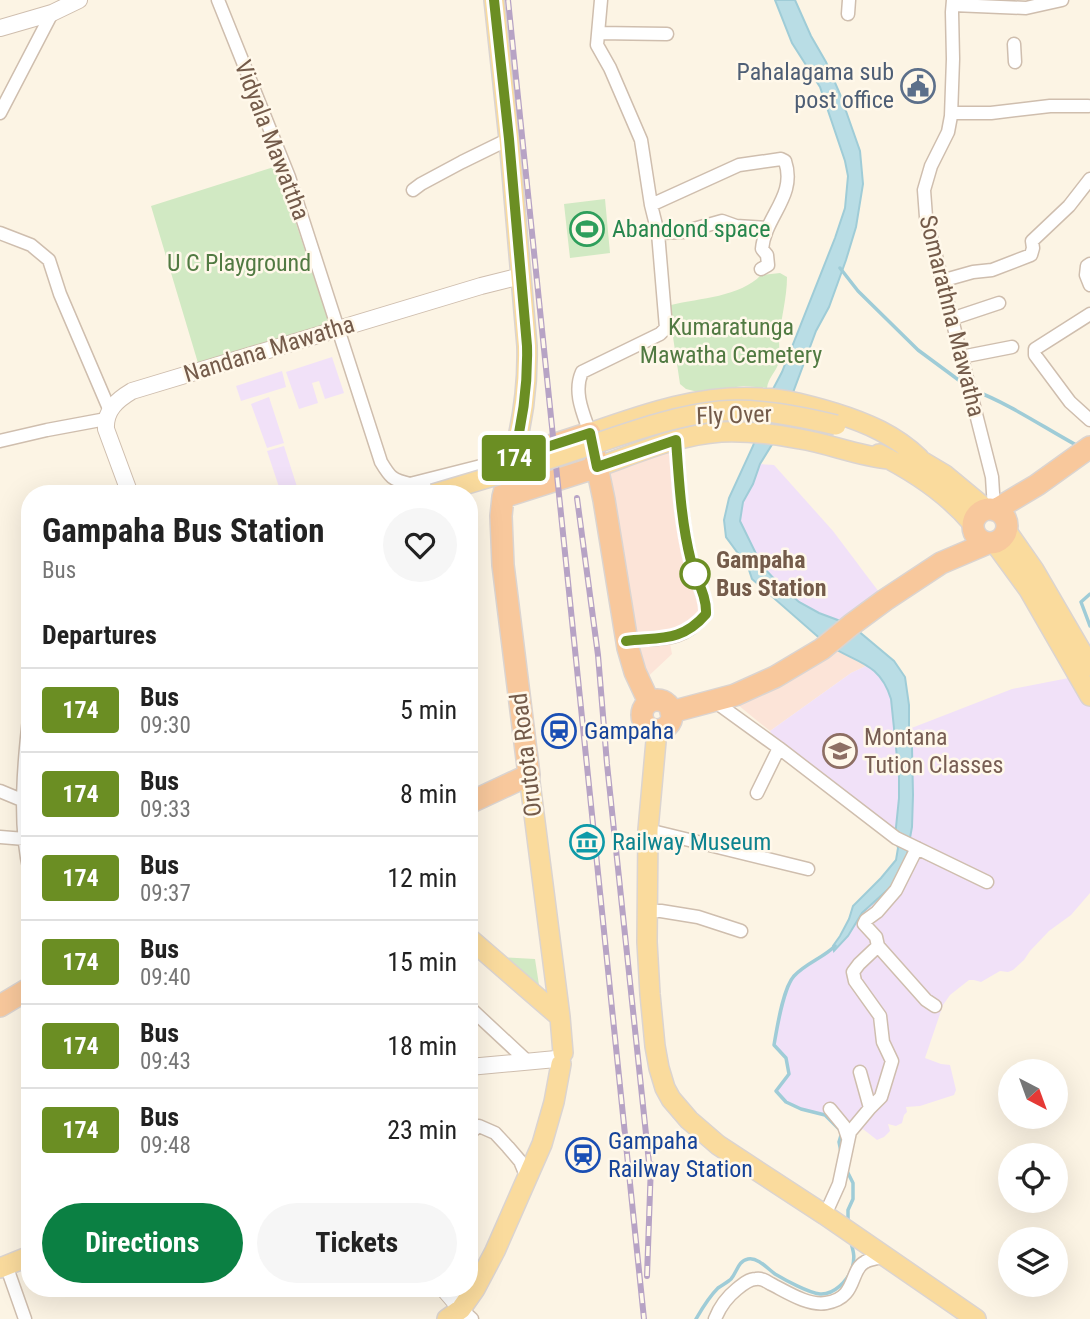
<!DOCTYPE html>
<style>
body{margin:0;font-family:"Roboto Condensed",sans-serif;background:#f6f6f6;color:#222;height:100vh;display:flex;flex-direction:column;font-size:26px;white-space:nowrap}
*{box-sizing:border-box;margin:0}
p{font-size:23px;color:#767676}
.icon{flex:none;width:38px;height:38px;fill:none;stroke:currentColor;stroke-width:2;stroke-linecap:round;stroke-linejoin:round}
.map{position:relative;flex:1;overflow:hidden}
.drawer{position:absolute;left:21px;top:485px;width:457px;height:812px;display:flex;flex-direction:column;background:#fff;border-radius:28px;box-shadow:0 7px 28px #0002}
.drawer>*{flex:none}
.badge{padding:0 14px;border-radius:5px;font-size:24px;line-height:46px}
.needle{width:46px;rotate:139deg}
.tools{position:absolute;left:998px;top:1059px;display:grid;gap:14px}
.tools a{display:grid;place-items:center;width:70px;height:70px;border-radius:50%;background:#fff;box-shadow:0 7px 28px #0002;font-size:35px}
.map>.badge{position:absolute;translate:-50% -50%;box-shadow:0 0 0 4px #fff}
h2{padding:0 21px;font-size:26px;line-height:63px}
.round{display:grid;place-items:center;flex:none;width:74px;height:74px;border-radius:37px;background:#f6f6f6}
.headline{display:flex;align-items:center;justify-content:space-between;height:119px;padding:0 21px}
h1{font-size:33px;font-weight:700;line-height:52px}
.button{display:flex;gap:14px;margin-top:auto;padding:14px 21px}
.button a{flex:1;height:80px;border-radius:42px;background:#0b8043;color:#fff;font-size:28px;font-weight:700;line-height:80px;text-align:center}
.button a+a{background:#f6f6f6;color:#222}
ul{padding:0;list-style:none}
li{display:flex;align-items:center;gap:21px;height:84px;padding:0 21px;border-top:2px solid #e0e0e0}
li div{flex:1}
li b{display:block;font-size:26px}
li em{font-style:normal}
li .badge{min-width:77px;font-weight:700;text-align:center}
.map>svg:first-child{display:block}
.commercial{fill:#fce4d8}
.education{fill:#f1e1f8}
.green{fill:#d1e9c3}
.water{fill:#b9dde5;stroke:#9fccd7;stroke-width:2}
.lines{fill:none;stroke-linecap:round;stroke-linejoin:round}
.stream{stroke:#9fccd7;stroke-width:3.5}
.minor-casing{stroke:#cfbeae;stroke-width:15}
.tertiary-casing{stroke:#cfbeae;stroke-width:18}
.primary-casing{stroke:#dbd4d0;stroke-width:22}
.trunk-casing{stroke:#dbd4d0;stroke-width:24}
.minor{stroke:#fff;stroke-width:12}
.tertiary{stroke:#fff;stroke-width:16}
.primary{stroke:#fadb9d;stroke-width:19}
.trunk{stroke:#f8c89c;stroke-width:21}
.rail-casing{stroke:#b7a3c5;stroke-width:6}
.rail{stroke:#fff8ea;stroke-width:3.5;stroke-dasharray:10;stroke-linecap:butt}
.primary-bridge-casing{stroke:#dbd4d0;stroke-width:22;stroke-linecap:butt}
.primary-bridge{stroke:#fadb9d;stroke-width:19}
.line-casing{stroke:#fff;stroke-width:16}
.line{stroke:#6b8e23;stroke-width:10}
.stop-dot{fill:#fff;stroke:#6b8e23;stroke-width:3.5}
.labels{text-anchor:middle;dominant-baseline:central;stroke-width:5;stroke-linejoin:round;paint-order:stroke}
.service-label{font-size:24px;fill:#4e5e75;stroke:#fff8ea;text-anchor:end}
.street-label{font-size:24px;fill:#745b4a;stroke:#fff8ea}
.leisure-label{font-size:24px;fill:#27864d;stroke:#fff8ea;text-anchor:start}
.park-label{font-size:24px;fill:#517a42;stroke:#fff8ea}
.stop-label{font-size:24px;font-weight:bold;fill:#745b4a;stroke:#fff8ea;text-anchor:start}
.transit-label{font-size:24px;fill:#164399;stroke:#fff8ea;text-anchor:start}
.education-label{font-size:24px;fill:#785e54;stroke:#fff8ea;text-anchor:start}
.culture-label{font-size:24px;fill:#0d838f;stroke:#fff8ea;text-anchor:start}
</style>
<div class="map">
<svg width="1090" height="1319" viewBox="0 0 1090 1319">
<rect width="100%" height="100%" fill="#fcf4e4"/>
<!-- commercial -->
<path class="commercial" d="M676 440 683 514 706 614 669 638 672 654 640 684 597 467Z
M834 649 868 665 851 673 770 731 738 705 778 687Z"/>
<!-- education -->
<path class="education" d="M332 357 344 393 325 399 319 381 312 383 318 403 299 409 286 372Z
M282 371 286 387 241 401 236 386Z
M269 397 284 443 267 448 251 404Z
M284 446 299 493H281L267 451Z
M760 464 774 465 833 531 885 600 851 625 819 613 799 602 781 586 762 566 740 521 743 502 753 484Z
M868 665 876 671 887 688 891 699 899 777V798L896 838 779 748 770 731 851 673Z
M1079 676 1090 696V893L1071 915 1049 931 1030 951 1024 960 1013 970 1008 972 1000 971 981 982 974 980H969L950 995 943 1005 925 1058 941 1064 950 1065 956 1090 954 1095 920 1106 906 1107 907 1112 904 1115 902 1123 896 1126 888 1124 890 1131 884 1137 877 1140 863 1129 856 1135 842 1132 825 1115 801 1109 786 1102 776 1091 789 1074 786 1058 774 1045 779 1014 792 978 813 961 828 953 833 948 835 950 848 936 862 913 894 884 906 860 912 827 913 795 912 748 909 729 1012 689Z"/>
<!-- green -->
<path class="green" d="M277 166 329 323 198 363 151 206Z
M605 199 610 253 570 258 564 204Z
M780 273 787 277C787 298 781 318 779 339 779 347 780 355 779 362 776 372 768 378 767 388L744 386 698 392 686 389 680 384 669 310 671 305C700 298 740 297 761 275Z
M496 957 535 959 541 998Z"/>
<!-- water -->
<path class="water" d="M775 0H795L811 36 826 62 840 94 860 151 863 184 856 227 846 260 829 307 816 331 776 438 760 464 753 484 743 502 740 521 762 566 781 586 799 602 819 613 851 625 894 661 905 677 909 705V729L912 748 913 795 912 827 906 860 894 884 862 913 848 936 834 951 833 946 840 936 849 919 853 906 881 878 896 860 898 848 895 837 899 798V777L891 699C879 660 853 663 824 642L752 579 748 567 726 537 724 520 729 498 753 446 772 391 782 372 835 238 845 208 848 176 845 161 820 87 792 43Z"/>
<g class="lines">
<!-- stream -->
<path class="stream" d="M840 268 858 291 918 350 964 384
M973 390C1010 404 1043 427 1078 446
M1090 594 1081 602 1090 626
M835 946C823 958 806 963 794 976 783 988 777 1028 774 1045L786 1058 789 1074 776 1091 786 1102 801 1109 825 1115 842 1132 839 1142 841 1152
M846 1169 853 1183V1199L848 1210V1221
M696 1319C703 1307 708 1298 718 1288 722 1285 728 1282 731 1279 737 1272 738 1261 748 1259 758 1257 768 1269 775 1274 785 1280 809 1293 820 1294 834 1295 847 1281 852 1269 855 1258 854 1253 851 1243"/>
<!-- minor casing -->
<g class="minor-casing">
<path id="minor" d="M218 0 289 177 381 462C390 477 392 480 410 484L513 458
M953 0 952 12 953 59 951 116 948 132 931 166 924 190 926 217 992 477 994 509
M953 5 1026 8 1062 0
M848 14 849 0
M598 33 667 34
M1014 44 1015 62
M0 113 52 13
M951 113H991L1050 106H1088
M413 190 421 184 462 162 509 139
M651 205 739 165 781 159 785 161C797 196 765 216 762 249L767 255 768 265 761 269
M0 233 31 245 49 260 60 294 110 411
M658 233 683 232 722 221 736 226 767 228
M1090 264 1087 266 1086 275 1090 285
M941 281 973 272 992 270 1031 255 1033 248 1032 241 1069 206 1090 179
M1090 314 1035 349V355L1070 402 1090 420
M951 319 999 303
M961 357 1012 347
M590 433C583 413 573 392 582 372L660 334 666 328 658 233 651 205 641 140 610 68 597 45 601 0
M0 441 47 430 106 419
M627 641C662 637 680 644 706 614 707 595 695 578 691 561 681 522 679 480 676 440
M714 701 779 748 896 838 987 882
M30 711C24 760 18 824 30 872
M0 791 24 801
M757 793 779 748
M648 830 808 869
M0 837 25 839
M647 911H661L698 917 741 931
M878 946 926 1000 935 1006
M469 1007 527 1061
M870 1108 881 1097 892 1061 883 1042 880 1016 855 981 853 972 859 964 878 946 876 937 864 924 866 920 877 912 896 890 917 848
M830 1109 844 1126 848 1138
M469 1133 479 1126 495 1133 508 1147 520 1161 527 1178
M825 1215 839 1184 850 1132 870 1108 860 1072
M6 1265 25 1319
M461 1309 472 1319
M715 1319C720 1306 727 1297 737 1289 743 1284 749 1279 756 1279 762 1278 766 1281 771 1284 787 1292 808 1306 826 1303 858 1298 849 1270 865 1262 870 1259 879 1258 885 1256"/>
</g>
<!-- tertiary casing -->
<g class="tertiary-casing">
<path id="tertiary" d="M0 28 52 13 79 0
M130 494 106 429C105 410 117 400 132 391L481 286 521 276
M469 1067 556 1059
M443 1288 461 1309"/>
</g>
<!-- primary casing -->
<g class="primary-casing">
<path id="primary" d="M494 0 509 139 527 346C528 385 523 421 513 458
M590 433C647 413 701 394 762 398 787 399 811 406 835 413 867 423 895 435 919 458
M908 453 945 475 986 509
M879 454C915 472 947 493 973 524
M597 467C637 453 678 435 721 432 747 431 775 434 800 439 830 444 859 456 889 459
M1006 530 1034 570 1090 666
M994 542 1029 590 1090 696
M657 730 648 830 647 942 650 994 655 1046 659 1068 665 1088 671 1099 689 1120 718 1145 825 1215 976 1319
M529 775 560 1017 563 1053
M469 938 560 1017
M0 1268 30 1256
M447 1319 461 1309 475 1289 495 1251 542 1144 554 1102 561 1064"/>
</g>
<!-- trunk casing -->
<g class="trunk-casing">
<path id="trunk" d="M503 497 597 467
M973 526a17 17 0 1 1 34 0a17 17 0 1 1-34 0Z
M995 510 1037 485 1090 447
M642 715a15 15 0 1 1 30 0a15 15 0 1 1-30 0Z
M671 712 735 695 775 677 822 649 851 625 885 600 941 563 988 543
M469 803 529 775 503 565 501 516 503 497 513 458 590 433 604 500 628 648 635 672 649 702
M0 1006 30 988"/>
</g>
<!-- minor -->
<use href="#minor" class="minor"/>
<!-- tertiary -->
<use href="#tertiary" class="tertiary"/>
<!-- primary -->
<use href="#primary" class="primary"/>
<!-- trunk -->
<use href="#trunk" class="trunk"/>
<!-- rail casing -->
<g class="rail-casing">
<path id="rail" d="M508 0 644 1319
M577 498 598 655 607 764 650 1172
M647 1276 651 1164"/>
</g>
<!-- rail -->
<use href="#rail" class="rail"/>
<!-- primary-bridge casing -->
<g class="primary-bridge-casing">
<path id="primary-bridge" d="M433 494C481 480 529 466 576 450 623 435 670 416 720 411 759 408 798 416 836 425"/>
</g>
<!-- primary-bridge -->
<use href="#primary-bridge" class="primary-bridge"/>
</g>
<g class="lines">
<!-- line casing -->
<g class="line-casing">
<path id="line" d="M494 0 509 139 527 346C528 385 523 421 513 458L590 433 597 467 676 440C679 480 681 522 691 561 695 578 707 595 706 614 682 642 660 637 626 641"/>
</g>
<!-- line -->
<use href="#line" class="line"/>
</g>
<!-- icons -->
<defs>
<g id="civic-ring" transform="scale(1.75)"><circle r="9.5" fill="#fff8ea" stroke="#5c6f8a" stroke-width="1.5"/><path d="M-.6-6.5H3V-4.5H.6V-3L4-1V1h2V6H-6V1h2V-1L-.6-3ZM-1.2 2.5V6h2.4V2.5Z" fill="#5c6f8a"/></g>
<g id="stadium-ring" transform="scale(1.75)"><circle r="9.5" fill="#fff8ea" stroke="#2e9e5b" stroke-width="1.5"/><path d="M0-5a6.5 5 0 1 0 0 10a6.5 5 0 1 0 0-10ZM-3.5-1.8h7v3.6h-7Z" fill="#2e9e5b"/></g>
<g id="station-ring" transform="scale(1.75)"><circle r="9.5" fill="#fff8ea" stroke="#1a4fb4" stroke-width="1.5"/><path d="M-3-6H3Q5-6 5-4V2Q5 4 3 4L4.5 6H3L1.5 4h-3L-3 6H-4.5L-3 4Q-5 4-5 2V-4Q-5-6-3-6ZM-3.5-4v3h7v-3ZM-3.5 1v1.5H-2V1ZM2 1v1.5H3.5V1Z" fill="#1a4fb4"/></g>
<g id="university-ring" transform="scale(1.75)"><circle r="9.5" fill="#fff8ea" stroke="#8d6e63" stroke-width="1.5"/><path d="M0-5L7-2L0 1L-7-2ZM-4 1L0 2.5L4 1V4Q0 6-4 4Z" fill="#8d6e63"/></g>
<g id="museum-ring" transform="scale(1.75)"><circle r="9.5" fill="#fff8ea" stroke="#0f9aa8" stroke-width="1.5"/><path d="M0-6L6-3V-2H-6V-3ZM-5-1h2V3h-2ZM-1-1h2V3h-2ZM3-1h2V3H3ZM-6 4H6V6H-6Z" fill="#0f9aa8"/></g>
</defs>
<g fill-rule="evenodd">
<use href="#civic-ring" x="918" y="86"/>
<use href="#stadium-ring" x="587" y="229"/>
<use href="#station-ring" x="559" y="731"/>
<use href="#university-ring" x="840" y="751"/>
<use href="#museum-ring" x="587" y="842"/>
<use href="#station-ring" x="583" y="1155"/>
</g>
<!-- markers -->
<circle class="stop-dot" cx="695" cy="574" r="14"/>
<g class="labels">
<!-- service labels -->
<g class="service-label">
<text x="894" y="72">Pahalagama sub<tspan x="894" dy="28">post office</tspan></text>
</g>
<!-- street labels -->
<g class="street-label">
<text transform="translate(272 140) rotate(69)">Vidyala Mawattha</text>
<text transform="translate(952 316) rotate(76)">Somarathna Mawatha</text>
<text transform="translate(269 349) rotate(-17)">Nandana Mawatha</text>
<text transform="translate(734 415) rotate(-2)">Fly Over</text>
<text transform="translate(526 755) rotate(-97)">Orutota Road</text>
</g>
<!-- leisure labels -->
<g class="leisure-label">
<text x="612" y="229">Abandond space</text>
</g>
<!-- park labels -->
<g class="park-label">
<text x="239" y="263">U C Playground</text>
<text x="731" y="327">Kumaratunga<tspan x="731" dy="28">Mawatha Cemetery</tspan></text>
</g>
<!-- stop labels -->
<g class="stop-label">
<text x="716" y="560">Gampaha<tspan x="716" dy="28">Bus Station</tspan></text>
</g>
<!-- transit labels -->
<g class="transit-label">
<text x="584" y="731">Gampaha</text>
<text x="608" y="1141">Gampaha<tspan x="608" dy="28">Railway Station</tspan></text>
</g>
<!-- education labels -->
<g class="education-label">
<text x="864" y="737">Montana<tspan x="864" dy="28">Tution Classes</tspan></text>
</g>
<!-- culture labels -->
<g class="culture-label">
<text x="612" y="842">Railway Museum</text>
</g>
</g>
</svg>
<div class="tools">
<a><svg class="needle" viewBox="-14 -14 28 28"><path d="M0-13l5 13h-10z" fill="#e53935"/><path d="M0 13l5-13h-10z" fill="#767676"/></svg></a>
<a><svg class="icon" aria-label="locate" viewBox="0 0 24 24"><circle cx="12" cy="12" r="6"/><path d="M12 2v4M12 18v4M2 12h4M18 12h4"/></svg></a>
<a><svg class="icon" aria-label="layers" viewBox="0 0 24 24"><path d="M12 4l9 5-9 5-9-5zM3 14l9 5 9-5"/></svg></a>
</div>
<b class="badge" style="left:514px;top:458px;background:#6b8e23;color:#fff">174</b>
<section class="drawer">
<div class="headline"><div><h1>Gampaha Bus Station</h1><p>Bus</p></div><a class="round"><svg class="icon" aria-label="heart" viewBox="0 0 24 24"><path d="M12 20l-8-8c-3-5 5-10 8-4 3-6 11-1 8 4z"/></svg></a></div>
<h2>Departures</h2>
<ul>
<li><span class="badge" style="background:#6b8e23;color:#fff">174</span><div><b>Bus</b><p>09:30</p></div><em>5 min</em></li>
<li><span class="badge" style="background:#6b8e23;color:#fff">174</span><div><b>Bus</b><p>09:33</p></div><em>8 min</em></li>
<li><span class="badge" style="background:#6b8e23;color:#fff">174</span><div><b>Bus</b><p>09:37</p></div><em>12 min</em></li>
<li><span class="badge" style="background:#6b8e23;color:#fff">174</span><div><b>Bus</b><p>09:40</p></div><em>15 min</em></li>
<li><span class="badge" style="background:#6b8e23;color:#fff">174</span><div><b>Bus</b><p>09:43</p></div><em>18 min</em></li>
<li><span class="badge" style="background:#6b8e23;color:#fff">174</span><div><b>Bus</b><p>09:48</p></div><em>23 min</em></li>
</ul>
<div class="button"><a>Directions</a><a>Tickets</a></div>
</section>
</div>
